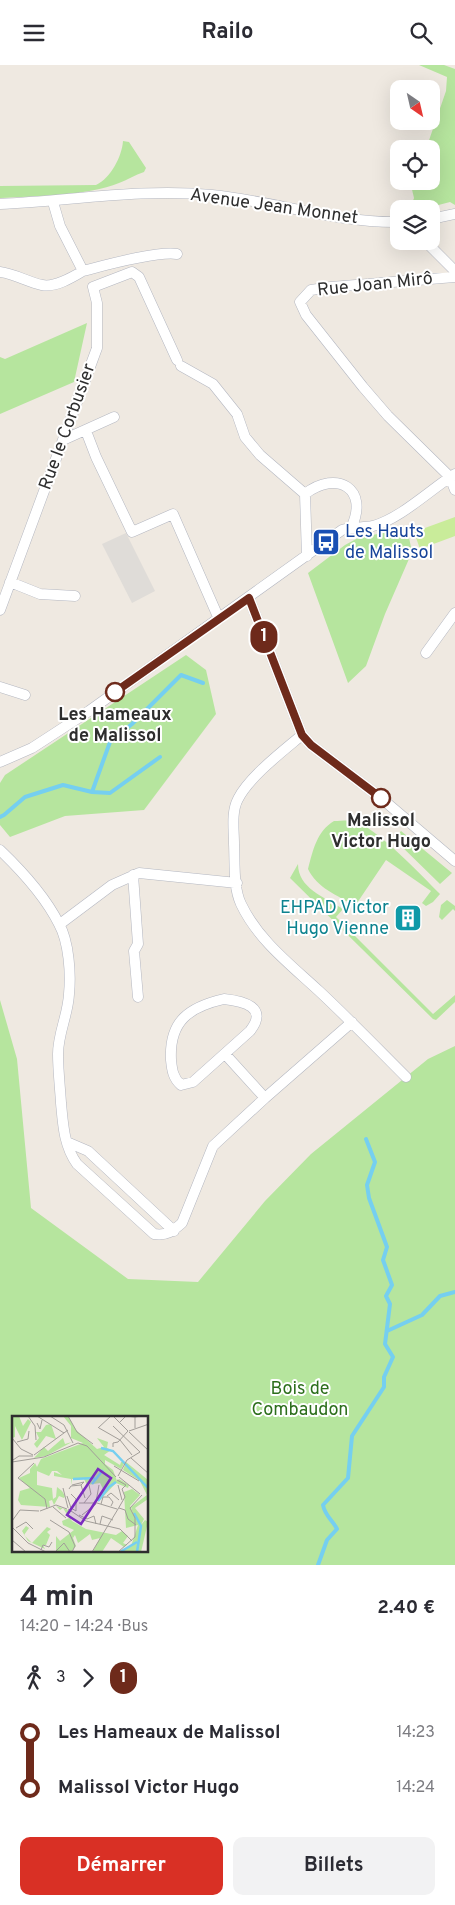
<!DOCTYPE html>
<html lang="fr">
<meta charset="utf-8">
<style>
body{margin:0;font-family:Overpass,sans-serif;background:#f2f2f3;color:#2b2b33;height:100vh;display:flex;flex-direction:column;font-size:19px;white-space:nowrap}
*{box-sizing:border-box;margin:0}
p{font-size:16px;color:#7c7c81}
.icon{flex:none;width:28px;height:28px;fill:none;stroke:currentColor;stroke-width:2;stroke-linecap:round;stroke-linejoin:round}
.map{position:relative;height:1500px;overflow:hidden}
.sheet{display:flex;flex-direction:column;background:#fff;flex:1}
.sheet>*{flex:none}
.badge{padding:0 10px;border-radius:16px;font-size:18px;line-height:32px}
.needle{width:32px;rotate:146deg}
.tools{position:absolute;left:390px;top:15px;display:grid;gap:10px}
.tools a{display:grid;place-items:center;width:50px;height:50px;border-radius:10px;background:#fff;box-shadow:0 5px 20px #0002;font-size:25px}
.map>.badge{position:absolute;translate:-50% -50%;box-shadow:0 0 0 2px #fff}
.legs{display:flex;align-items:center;gap:8px;height:55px;padding:0 20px;font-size:16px}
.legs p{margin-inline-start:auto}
.head{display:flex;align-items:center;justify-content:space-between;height:85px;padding:0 20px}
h1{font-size:28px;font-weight:700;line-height:38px}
.cta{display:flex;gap:10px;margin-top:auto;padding:10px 20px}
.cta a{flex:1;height:58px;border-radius:10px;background:#d93025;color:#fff;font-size:20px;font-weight:700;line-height:58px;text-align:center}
.cta a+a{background:#f2f2f3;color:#2b2b33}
ul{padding:0 20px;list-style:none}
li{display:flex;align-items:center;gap:18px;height:55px;font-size:19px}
li i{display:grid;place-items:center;width:8px;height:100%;margin:0 6px;background:currentColor}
li i::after{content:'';width:12px;height:12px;margin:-6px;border:4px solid;border-radius:50%;background:#fff}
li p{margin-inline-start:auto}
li:first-child i{background:linear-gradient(#0000 50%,currentColor 0)}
li:last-child i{background:linear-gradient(currentColor 50%,#0000 0)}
header{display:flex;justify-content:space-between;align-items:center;height:65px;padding:0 20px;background:#fff;font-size:22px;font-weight:700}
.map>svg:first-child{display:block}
.green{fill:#b6e59e;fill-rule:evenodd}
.pitch{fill:#c9ec9a}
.plaza{fill:#dfdcd8}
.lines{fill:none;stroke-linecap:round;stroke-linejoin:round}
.stream{stroke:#75cff0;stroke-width:4}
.minor-casing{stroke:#b4b7c1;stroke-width:11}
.minor{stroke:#fff;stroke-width:10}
.line-1-casing{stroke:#fff;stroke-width:11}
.line-1{stroke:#6e2a1b;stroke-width:8}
.stop-1-dot{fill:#fff;stroke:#6e2a1b;stroke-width:2.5}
.labels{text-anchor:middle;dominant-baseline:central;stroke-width:4;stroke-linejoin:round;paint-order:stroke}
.street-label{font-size:18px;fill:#2e2e2e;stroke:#fff}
.transit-label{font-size:18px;fill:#164399;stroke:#fff;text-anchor:start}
.stop-label{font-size:18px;font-weight:bold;fill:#2e2e2e;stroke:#fff}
.culture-label{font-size:18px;fill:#0d838f;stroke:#fff;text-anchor:end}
.park-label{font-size:18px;fill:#2c6e1b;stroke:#fff}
.inset-river{fill:none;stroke:#75cff0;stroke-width:2.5}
.inset-road{fill:none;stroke:#a29e99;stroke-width:1}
.view{fill:#7b2cbf;fill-opacity:0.15;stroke:#7b2cbf;stroke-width:2.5}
.inset-edge{fill:none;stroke:#2e2e2e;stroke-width:2.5}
</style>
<header><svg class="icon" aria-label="menu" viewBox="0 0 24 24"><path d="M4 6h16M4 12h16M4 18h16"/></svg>Railo<svg class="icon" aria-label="search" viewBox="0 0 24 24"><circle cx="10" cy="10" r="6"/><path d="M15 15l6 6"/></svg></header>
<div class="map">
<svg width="455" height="1500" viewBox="0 0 455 1500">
<rect width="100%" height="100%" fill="#efe9e1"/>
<!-- green -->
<path class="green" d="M419 0H444L455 4V140L450 137 427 143 410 144 414 133 410 116H431V84H426L446 26 447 12Z
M123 76 129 77 146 103 144 107C135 110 127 115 119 118 88 131 34 131 0 133V121L96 120C111 113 122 91 123 76Z
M87 258 74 317 0 349V292L5 294Z
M407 463 412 487 385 549 366 601 348 618 308 508 345 480 358 473Z
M186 590 206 605 216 649 144 745 65 751 10 772 0 760V718L5 710Z
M334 756C340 756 348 755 354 756 376 762 422 811 440 829L433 837 426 841 422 838 431 826 386 795 355 841C337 830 317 823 308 804 313 785 317 766 334 756Z
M401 766 452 808 440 819 394 774Z
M298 799C298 823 324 832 343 844L336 852 433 949 455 930V937L436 955 433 954 290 813Z
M447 835 455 841V846L453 844 442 855 439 852 441 840Z
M0 935 17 994 31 1143 128 1214 198 1217 265 1136 311 1089 428 994 455 981V1500H0ZM14 1352H148V1486H14Z"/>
<!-- pitch -->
<path class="pitch" d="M455 452V471L420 484 414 467Z"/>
<!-- plaza -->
<path class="plaza" d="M126 468 155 526 132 538 102 479Z"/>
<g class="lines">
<!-- stream -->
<path class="stream" d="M92 727 110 728 160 692
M0 752 4 750 25 732 63 720 92 727 110 677 132 659 181 610 203 618
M387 1266 422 1250 440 1231 455 1227
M318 1500 327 1475 337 1464C332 1454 325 1451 323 1440L348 1413 352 1371 384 1322V1312L393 1292 385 1279 390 1239 386 1231 392 1220 383 1195 387 1182 369 1133 367 1120 375 1097 366 1074"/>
<!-- minor casing -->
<g class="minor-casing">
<path id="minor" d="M53 137 60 161 83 206
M0 139C70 136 141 123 212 130 274 136 335 158 399 157
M431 154 455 149
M425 176 455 206
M0 207C15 209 28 217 42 220 55 223 73 212 83 206 106 200 156 186 177 189
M455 212 331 222 311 225 300 237 306 250 363 322 388 351 450 412 455 425
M181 301 213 319 237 349 245 372 260 390 305 429
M86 366 96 392 132 467 173 449 219 554
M63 375 114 352
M307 491 305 429C337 404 370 424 351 463
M10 517 40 529 75 531
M249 533 302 670 311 680 381 733 455 796
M0 545 97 283V238L93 222 132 207 139 212 177 295
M426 588 455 548
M0 622 25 630
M302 670C283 686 249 712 238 734 231 747 234 765 234 779 235 798 233 822 241 839 258 875 291 900 319 926 349 954 377 983 406 1012
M0 697 32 683 89 646 342 465C352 462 363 463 373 461 400 454 431 424 455 409
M0 785C23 807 45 831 59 859 69 877 71 909 69 929 68 950 58 968 58 989 58 1005 60 1022 61 1038 63 1060 64 1081 77 1099L154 1169C167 1171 173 1166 182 1158L213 1081 265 1033 352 957
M133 810 138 879 134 886 138 932
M60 859 112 820 139 808 237 818
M224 934C243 936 269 942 250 966L193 1017 181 1020C173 1013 172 1005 171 995 169 956 189 942 224 934Z
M225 989 265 1033
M67 1077 88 1086 174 1166"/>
</g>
<!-- minor -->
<use href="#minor" class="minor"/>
</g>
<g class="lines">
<!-- line-1 casing -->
<g class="line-1-casing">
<path id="line-1" d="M115 627 249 533 302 670 311 680 381 733"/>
</g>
<!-- line-1 -->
<use href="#line-1" class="line-1"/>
</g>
<!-- icons -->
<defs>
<g id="bus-square" transform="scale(1.4375)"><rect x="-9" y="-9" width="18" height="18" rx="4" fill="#1a4fb4" stroke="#fff"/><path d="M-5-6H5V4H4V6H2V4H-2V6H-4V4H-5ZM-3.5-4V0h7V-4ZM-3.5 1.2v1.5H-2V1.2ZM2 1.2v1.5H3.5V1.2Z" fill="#fff"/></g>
<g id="building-square" transform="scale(1.4375)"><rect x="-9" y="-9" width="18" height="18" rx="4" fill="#0f9aa8" stroke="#fff"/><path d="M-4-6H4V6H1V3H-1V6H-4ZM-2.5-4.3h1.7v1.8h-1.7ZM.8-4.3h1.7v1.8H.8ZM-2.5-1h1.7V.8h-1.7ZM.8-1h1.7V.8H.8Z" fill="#fff"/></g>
</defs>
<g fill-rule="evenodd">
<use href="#bus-square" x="326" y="477"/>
<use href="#building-square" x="408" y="853"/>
</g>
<!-- markers -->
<g class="stop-1-dot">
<circle cx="115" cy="627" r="9"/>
<circle cx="381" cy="733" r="9"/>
</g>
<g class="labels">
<!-- street labels -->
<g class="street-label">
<text transform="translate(274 142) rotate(8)">Avenue Jean Monnet</text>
<text transform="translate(375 220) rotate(-6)">Rue Joan Mirô</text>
<text transform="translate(68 362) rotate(-70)">Rue le Corbusier</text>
</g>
<!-- transit labels -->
<g class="transit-label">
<text x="345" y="467">Les Hauts<tspan x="345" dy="21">de Malissol</tspan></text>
</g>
<!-- stop labels -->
<g class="stop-label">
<text x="115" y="650">Les Hameaux<tspan x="115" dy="21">de Malissol</tspan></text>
<text x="381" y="756">Malissol<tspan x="381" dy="21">Victor Hugo</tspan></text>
</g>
<!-- culture labels -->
<g class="culture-label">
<text x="389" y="843">EHPAD Victor<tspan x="389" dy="21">Hugo Vienne</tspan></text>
</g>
<!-- park labels -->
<g class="park-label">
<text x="300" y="1324">Bois de<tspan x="300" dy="21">Combaudon</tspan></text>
</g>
</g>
<!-- overview -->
<g transform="translate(12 1351)">
<rect width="136" height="136" fill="#efe9e1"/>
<path d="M7 0 11 10 16 3 19 6 10 24 3 10V21L0 22V1ZM51 0H56L64 14 85 33 92 31 85 22 96 26 95 32 99 34 92 39 108 49 109 46H113L109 53 93 44V48L101 54 105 65 107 63 117 69 116 72 104 67 86 86 91 73 88 67 75 69 72 63H60L59 69V63L42 60V56L50 59 45 55H40L37 60 25 55V69L40 72 41 83 44 81 45 71 50 75 53 80 52 82 47 80 42 89 40 84 37 85 38 91 9 89 6 84 8 75 18 72 7 62 18 57V53L23 47 25 51 29 43 71 27 59 22V10ZM39 8 44 23 34 20 25 32 22 28 27 22 24 16H29L34 9ZM51 22 53 28 60 26 34 40 22 42 32 31 36 35ZM114 46 136 64V83L123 92 132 103 129 109 133 104 136 106 129 136H107L119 130 126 109 114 112 112 76 120 73 128 79 118 90 121 98 119 91 135 79 128 65 111 54ZM44 90 59 95 55 99 62 104 58 102 60 105 74 113 104 119 110 115 116 120 111 127 115 129 112 131 99 122 90 136H84L81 135 88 122 80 124 78 118 66 127 63 119 61 122 64 130 59 136H44V120L48 125 62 114 51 109 50 105 57 102 51 92 48 94ZM14 110 17 112 12 119 20 127 35 111 39 113 35 116 38 119 34 129H31L33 133 16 125 10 115Z" fill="#b6e59e"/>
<path class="inset-river" d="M89 32 101 35 136 72M61 63 83 62M80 68 91 54M86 85 97 71 104 66M122 97 129 110 125 136M108 136 125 126"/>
<path class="inset-road" d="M16 0 23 10 24 24M25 0 52 17M38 0 52 9 61 27M56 0 65 16 81 28M102 1 116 15M108 6 114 0 123 1M25 7 28 13 30 4M101 10 128 36 115 44 106 60M86 12 99 0M87 12 108 24 120 39M123 12V1L129 0M117 15 137 8M117 16 137 35M0 22 9 33 21 39M5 26 16 23 17 15M101 31V27L106 26 116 15M22 39 56 14M119 42 137 58M1 44 7 40H21M0 46 32 41 66 27 75 30 104 61M22 47 6 62 33 83 35 93M102 50 127 65M107 61 128 78M105 64 114 69 110 73 113 81 106 93M60 69 72 66 69 69M106 69 110 84M51 72 56 92M57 73 59 70 69 69 73 82M59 78 64 83V95M55 80 59 92 64 95M95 80 99 77 107 84M84 86 87 69M67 87H85M72 87 79 78 77 69M85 87 105 93M89 88 91 81H97L101 86 99 90M41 91 54 102M107 92 113 94 116 103 124 109M56 93 74 105 108 113 120 125M28 95 44 89 55 93M67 99 75 103 82 100 84 108M70 99 84 88M38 104 57 116 63 130 60 136M0 105 8 94 27 95M88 108 90 100 101 104M0 111 16 127 34 136M4 112 14 106 21 113M0 124 14 136M29 134 31 129 37 131 40 126M43 136 52 127 58 136M80 136 106 93M106 136 123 121V102L118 92 130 79"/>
<path class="view" d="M86 53 99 62 69 108 55 99Z"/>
<rect width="136" height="136" class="inset-edge"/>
</g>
</svg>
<div class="tools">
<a><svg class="needle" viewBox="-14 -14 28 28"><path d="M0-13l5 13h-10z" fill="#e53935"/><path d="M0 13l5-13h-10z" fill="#7c7c81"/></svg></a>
<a><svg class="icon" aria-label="locate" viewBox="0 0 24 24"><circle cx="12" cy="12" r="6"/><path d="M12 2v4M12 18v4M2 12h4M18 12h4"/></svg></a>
<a><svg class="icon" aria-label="layers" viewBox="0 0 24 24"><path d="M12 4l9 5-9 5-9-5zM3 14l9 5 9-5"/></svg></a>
</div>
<b class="badge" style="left:264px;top:572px;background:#6e2a1b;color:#fff">1</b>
</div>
<section class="sheet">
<div class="head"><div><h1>4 min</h1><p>14:20 – 14:24 · Bus</p></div><b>2.40 €</b></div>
<div class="legs"><svg class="icon" aria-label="walk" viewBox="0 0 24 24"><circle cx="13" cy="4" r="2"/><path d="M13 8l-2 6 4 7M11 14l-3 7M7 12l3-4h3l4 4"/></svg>3<svg class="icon" aria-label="forward" viewBox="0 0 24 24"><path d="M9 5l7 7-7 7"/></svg><b class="badge" style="background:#6e2a1b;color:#fff">1</b></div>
<ul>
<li><i style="color:#6e2a1b"></i><b>Les Hameaux de Malissol</b><p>14:23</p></li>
<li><i style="color:#6e2a1b"></i><b>Malissol Victor Hugo</b><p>14:24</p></li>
</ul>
<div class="cta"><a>Démarrer</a><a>Billets</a></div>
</section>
